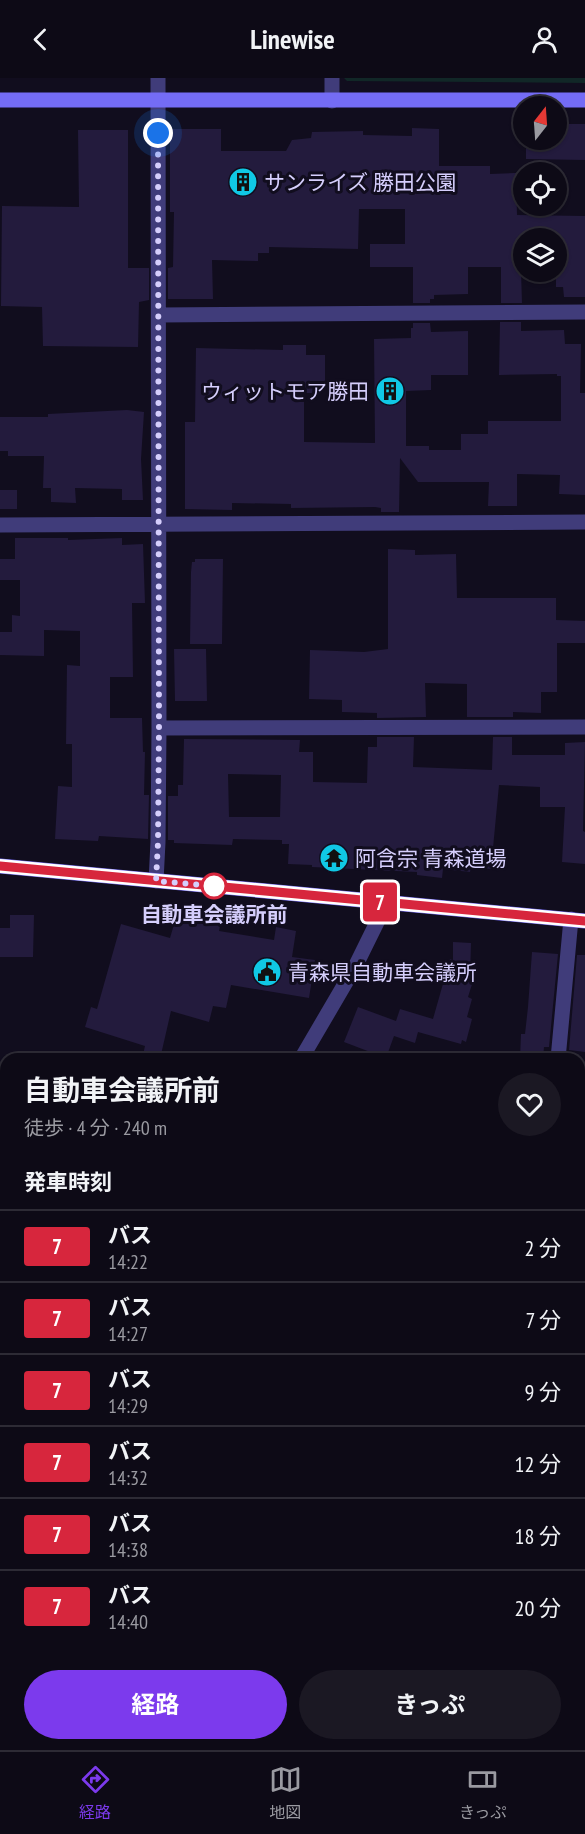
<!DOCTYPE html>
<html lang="ja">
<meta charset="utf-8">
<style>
body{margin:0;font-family:"PT Sans Narrow","Noto Sans JP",sans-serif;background:#1b1823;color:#f1f3f6;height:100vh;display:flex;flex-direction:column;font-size:22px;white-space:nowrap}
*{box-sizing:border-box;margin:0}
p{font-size:20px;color:#9a9aa1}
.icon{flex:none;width:33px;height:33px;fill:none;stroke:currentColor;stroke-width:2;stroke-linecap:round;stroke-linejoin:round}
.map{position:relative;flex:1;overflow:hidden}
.sheet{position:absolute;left:0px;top:975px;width:585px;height:698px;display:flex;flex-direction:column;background:#0d0a16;border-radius:18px 18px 0 0;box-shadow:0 2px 4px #0004,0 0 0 2px #2d2b35}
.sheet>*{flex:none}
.badge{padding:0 12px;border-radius:4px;font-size:21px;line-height:39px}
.needle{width:39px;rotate:17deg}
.fabs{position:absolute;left:513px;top:18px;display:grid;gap:12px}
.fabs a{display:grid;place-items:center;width:54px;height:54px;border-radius:50%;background:#0d0a16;box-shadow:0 2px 4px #0004,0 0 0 2px #2d2b35;font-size:30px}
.you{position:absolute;width:30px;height:30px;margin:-15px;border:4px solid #fff;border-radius:50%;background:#1a73e8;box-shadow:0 0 0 9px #1a73e833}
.map>.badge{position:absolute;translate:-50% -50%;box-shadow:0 0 0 3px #fff}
h2{padding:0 24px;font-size:22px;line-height:54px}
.round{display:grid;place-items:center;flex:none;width:63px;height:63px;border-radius:32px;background:#1b1823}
.summary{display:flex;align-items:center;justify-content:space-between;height:102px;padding:0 24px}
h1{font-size:28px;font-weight:700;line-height:45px}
.cta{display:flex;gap:12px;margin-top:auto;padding:12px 24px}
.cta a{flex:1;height:69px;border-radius:36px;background:#7c3aed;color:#fff;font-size:24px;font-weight:700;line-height:69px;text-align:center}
.cta a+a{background:#1b1823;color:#f1f3f6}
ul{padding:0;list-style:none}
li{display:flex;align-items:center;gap:18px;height:72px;padding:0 24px;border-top:2px solid #2d2b35}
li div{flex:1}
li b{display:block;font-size:22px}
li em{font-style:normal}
li .badge{min-width:66px;font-weight:700;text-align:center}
header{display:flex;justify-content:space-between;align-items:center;height:78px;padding:0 24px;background:#0d0a16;font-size:27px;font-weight:700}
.tabs{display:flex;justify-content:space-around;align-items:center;height:84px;border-top:2px solid #2d2b35;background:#0d0a16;font-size:16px;color:#9a9aa1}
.tabs a{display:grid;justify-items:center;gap:3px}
.tabs .current{color:#7c3aed}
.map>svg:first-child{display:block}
.green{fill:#112727}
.building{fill:#231b3d;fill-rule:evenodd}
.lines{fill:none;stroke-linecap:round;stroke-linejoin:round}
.street{stroke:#403c7a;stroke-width:15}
.secondary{stroke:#746cf5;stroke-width:15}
.line-casing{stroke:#fff;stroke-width:14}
.line{stroke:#d7263d;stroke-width:9}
.walk{stroke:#d5cefc;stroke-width:6;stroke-dasharray:0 10.8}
.stop-dot{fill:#fff;stroke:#d7263d;stroke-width:3}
.labels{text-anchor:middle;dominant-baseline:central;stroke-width:6;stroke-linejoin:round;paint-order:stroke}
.poi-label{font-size:21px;fill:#d5cefc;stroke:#110d1e;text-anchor:start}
.stop-label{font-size:21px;font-weight:bold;fill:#d5cefc;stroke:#110d1e}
</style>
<header><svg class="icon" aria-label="back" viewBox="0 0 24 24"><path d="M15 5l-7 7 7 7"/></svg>Linewise<svg class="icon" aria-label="person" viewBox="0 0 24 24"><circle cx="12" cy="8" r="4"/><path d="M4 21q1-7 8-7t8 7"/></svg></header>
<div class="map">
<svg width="585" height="1672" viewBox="0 0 585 1672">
<rect width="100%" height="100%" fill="#110d1e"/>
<!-- green -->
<path class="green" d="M344 0H585V5L347 3Z"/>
<!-- building -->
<path class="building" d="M556 46H585V82L526 81V62H556Z
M412 50 439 51V88H490V96L516 95 517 137 585 138V219H564L563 209H556V160H520L522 225H501V189H468V216L434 217V221H430V225H413V189H370V166H405V131H359L358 171 269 169V175H258V183L212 182 213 221H168V190L173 189 174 134H170V51H221V73H286L292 62 311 60 312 54 363 53V57L412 58Z
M78 52H128V190H149V222L139 224 138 269 43 268 42 229 1 228 2 128 79 129Z
M500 244H521V253L564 252 565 266H581L580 315H585V417L559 416 560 397 517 396V428H488L489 404H418L400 380 399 434H381V430L375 429 291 430V426L232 425V432L185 431V344H195L196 270 283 272V267H306V277H325V305H318V315H304V364L375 365 374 261 411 260V250H413V245H430L431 254 468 253V297H431V312L406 313V368H429V372H461V356H488V343H561V298H557V296L499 297Z
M127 332 144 334 141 381 143 422H122V411L75 410 76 425 51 424V410H43L44 378H8V373H0V339H48V336Z
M0 412H17V431H0Z
M15 460H68V462L122 460V467L143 466 145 525H132L133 599H110V640H142L143 674H145L144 717H149L148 761 99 758 98 763 55 761 58 708 72 709V666H66L67 587 80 588V553L44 552V578L0 577V554H12V537L20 538V502H0V481H15Z
M388 471 415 472V477L456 476 457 520H556V542L585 543V565H557V614H541V635L513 634V639H467V606L425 605 426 639 377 640V635L342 634V622L309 621 310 572 364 574 388 571Z
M195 481H223L222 566H190L191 494 192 484H195Z
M174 571H206L207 623H175Z
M377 659H414L413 689 492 692 493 659H512V677H565V665L585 664 583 753 585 754V786L562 784 565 729H540V709L499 707 491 791 471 789 470 794 443 791 442 800 417 797V794L312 789V787L288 786 289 766H282V762L233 761 232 767 174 765V762H168V718H178V707H183L184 661 300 662 299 674H313V704L367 705 368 669H377ZM228 696 281 697 280 739H229Z
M10 837H34L33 879H0V850H10Z
M186 841 221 843 219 853 274 862 276 849 296 853 292 879 315 882 309 920 231 907 226 930 213 928 209 944 171 933 160 981H142L145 968 85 949 91 929 97 931 121 846 170 860 175 843 185 846Z
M453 864 471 865 470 899 474 900 468 919 472 921 467 939 472 941 466 964 462 962 461 966 418 954 415 965 394 958 386 980 344 964 358 929 396 943 400 931 433 941 450 881 453 882Z
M532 874 558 876 549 969H544L543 981H520L521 956H525L528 929Z
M577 877H585V974L569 972Z"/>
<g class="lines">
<!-- street -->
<path class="street" d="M332 23V0
M159 237 585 234
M0 447 585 444
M159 650 585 649
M156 803 158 764 159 650 158 0
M301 981 356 887 387 824
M558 981 571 841
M579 1023 585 1024
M579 1163 585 1164
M579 1256 585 1275
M523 1672V1666"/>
<!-- secondary -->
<path class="secondary" d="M0 22H585
M0 788 585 843"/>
</g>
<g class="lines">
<!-- line casing -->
<g class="line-casing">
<path id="line" d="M0 788 585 843"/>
</g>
<!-- line -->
<use href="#line" class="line"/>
<!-- walk -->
<path class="walk" d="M158 55 159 650 158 764 156 803 214 808"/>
</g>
<!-- icons -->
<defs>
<g id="building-disc" transform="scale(1.5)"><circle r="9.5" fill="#10c8e5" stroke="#110d1e"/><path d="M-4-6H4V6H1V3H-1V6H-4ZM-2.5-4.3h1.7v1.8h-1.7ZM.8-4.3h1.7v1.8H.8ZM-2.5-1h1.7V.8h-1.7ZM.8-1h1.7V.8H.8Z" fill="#111"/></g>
<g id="temple-disc" transform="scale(1.5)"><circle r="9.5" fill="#10c8e5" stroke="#110d1e"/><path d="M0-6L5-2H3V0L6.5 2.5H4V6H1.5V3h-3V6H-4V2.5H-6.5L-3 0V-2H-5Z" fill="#111"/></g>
<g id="civic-disc" transform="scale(1.5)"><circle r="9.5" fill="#10c8e5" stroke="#110d1e"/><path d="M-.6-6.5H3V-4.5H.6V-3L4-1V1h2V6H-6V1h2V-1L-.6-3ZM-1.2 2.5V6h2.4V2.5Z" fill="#111"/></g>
</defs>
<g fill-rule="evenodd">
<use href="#building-disc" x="243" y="104"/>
<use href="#building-disc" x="390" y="313"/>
<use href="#temple-disc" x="334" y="780"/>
<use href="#civic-disc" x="267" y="894"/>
</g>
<!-- markers -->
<circle class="stop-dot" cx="214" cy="808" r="12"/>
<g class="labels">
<!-- poi labels -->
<g class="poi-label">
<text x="264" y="104">サンライズ 勝田公園</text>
<text x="369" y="313" text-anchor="end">ウィットモア勝田</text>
<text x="355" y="780">阿含宗 青森道場</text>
<text x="288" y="894">青森県自動車会議所</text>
</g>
<!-- stop labels -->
<g class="stop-label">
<text x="214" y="836">自動車会議所前</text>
</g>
</g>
</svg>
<div class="fabs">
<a><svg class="needle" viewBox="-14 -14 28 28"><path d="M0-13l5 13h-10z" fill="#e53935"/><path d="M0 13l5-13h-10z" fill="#9a9aa1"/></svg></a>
<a><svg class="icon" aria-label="locate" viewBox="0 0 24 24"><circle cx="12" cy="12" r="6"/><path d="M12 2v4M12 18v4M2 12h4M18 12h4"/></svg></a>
<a><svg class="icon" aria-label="layers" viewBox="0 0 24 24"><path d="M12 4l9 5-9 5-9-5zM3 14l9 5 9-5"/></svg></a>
</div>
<div class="you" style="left:158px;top:55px"></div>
<b class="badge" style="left:380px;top:824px;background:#d7263d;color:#fff">7</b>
<section class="sheet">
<div class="summary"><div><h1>自動車会議所前</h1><p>徒歩 · 4 分 · 240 m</p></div><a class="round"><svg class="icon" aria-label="heart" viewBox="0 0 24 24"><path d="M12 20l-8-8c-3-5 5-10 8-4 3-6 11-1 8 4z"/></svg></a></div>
<h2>発車時刻</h2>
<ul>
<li><span class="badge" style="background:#d7263d;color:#fff">7</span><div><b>バス</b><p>14:22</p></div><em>2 分</em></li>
<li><span class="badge" style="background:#d7263d;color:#fff">7</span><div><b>バス</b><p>14:27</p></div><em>7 分</em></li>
<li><span class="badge" style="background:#d7263d;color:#fff">7</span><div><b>バス</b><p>14:29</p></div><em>9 分</em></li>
<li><span class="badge" style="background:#d7263d;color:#fff">7</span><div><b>バス</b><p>14:32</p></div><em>12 分</em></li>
<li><span class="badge" style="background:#d7263d;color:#fff">7</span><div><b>バス</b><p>14:38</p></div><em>18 分</em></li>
<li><span class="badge" style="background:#d7263d;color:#fff">7</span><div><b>バス</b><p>14:40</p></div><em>20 分</em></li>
</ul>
<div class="cta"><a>経路</a><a>きっぷ</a></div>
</section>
</div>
<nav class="tabs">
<a class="current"><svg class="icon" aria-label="directions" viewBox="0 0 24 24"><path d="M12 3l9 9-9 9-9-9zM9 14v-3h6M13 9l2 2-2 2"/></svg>経路</a>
<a><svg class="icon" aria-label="map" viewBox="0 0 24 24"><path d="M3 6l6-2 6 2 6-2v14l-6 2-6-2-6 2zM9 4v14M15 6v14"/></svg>地図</a>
<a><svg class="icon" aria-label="tickets" viewBox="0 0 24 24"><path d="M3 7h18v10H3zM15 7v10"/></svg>きっぷ</a>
</nav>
